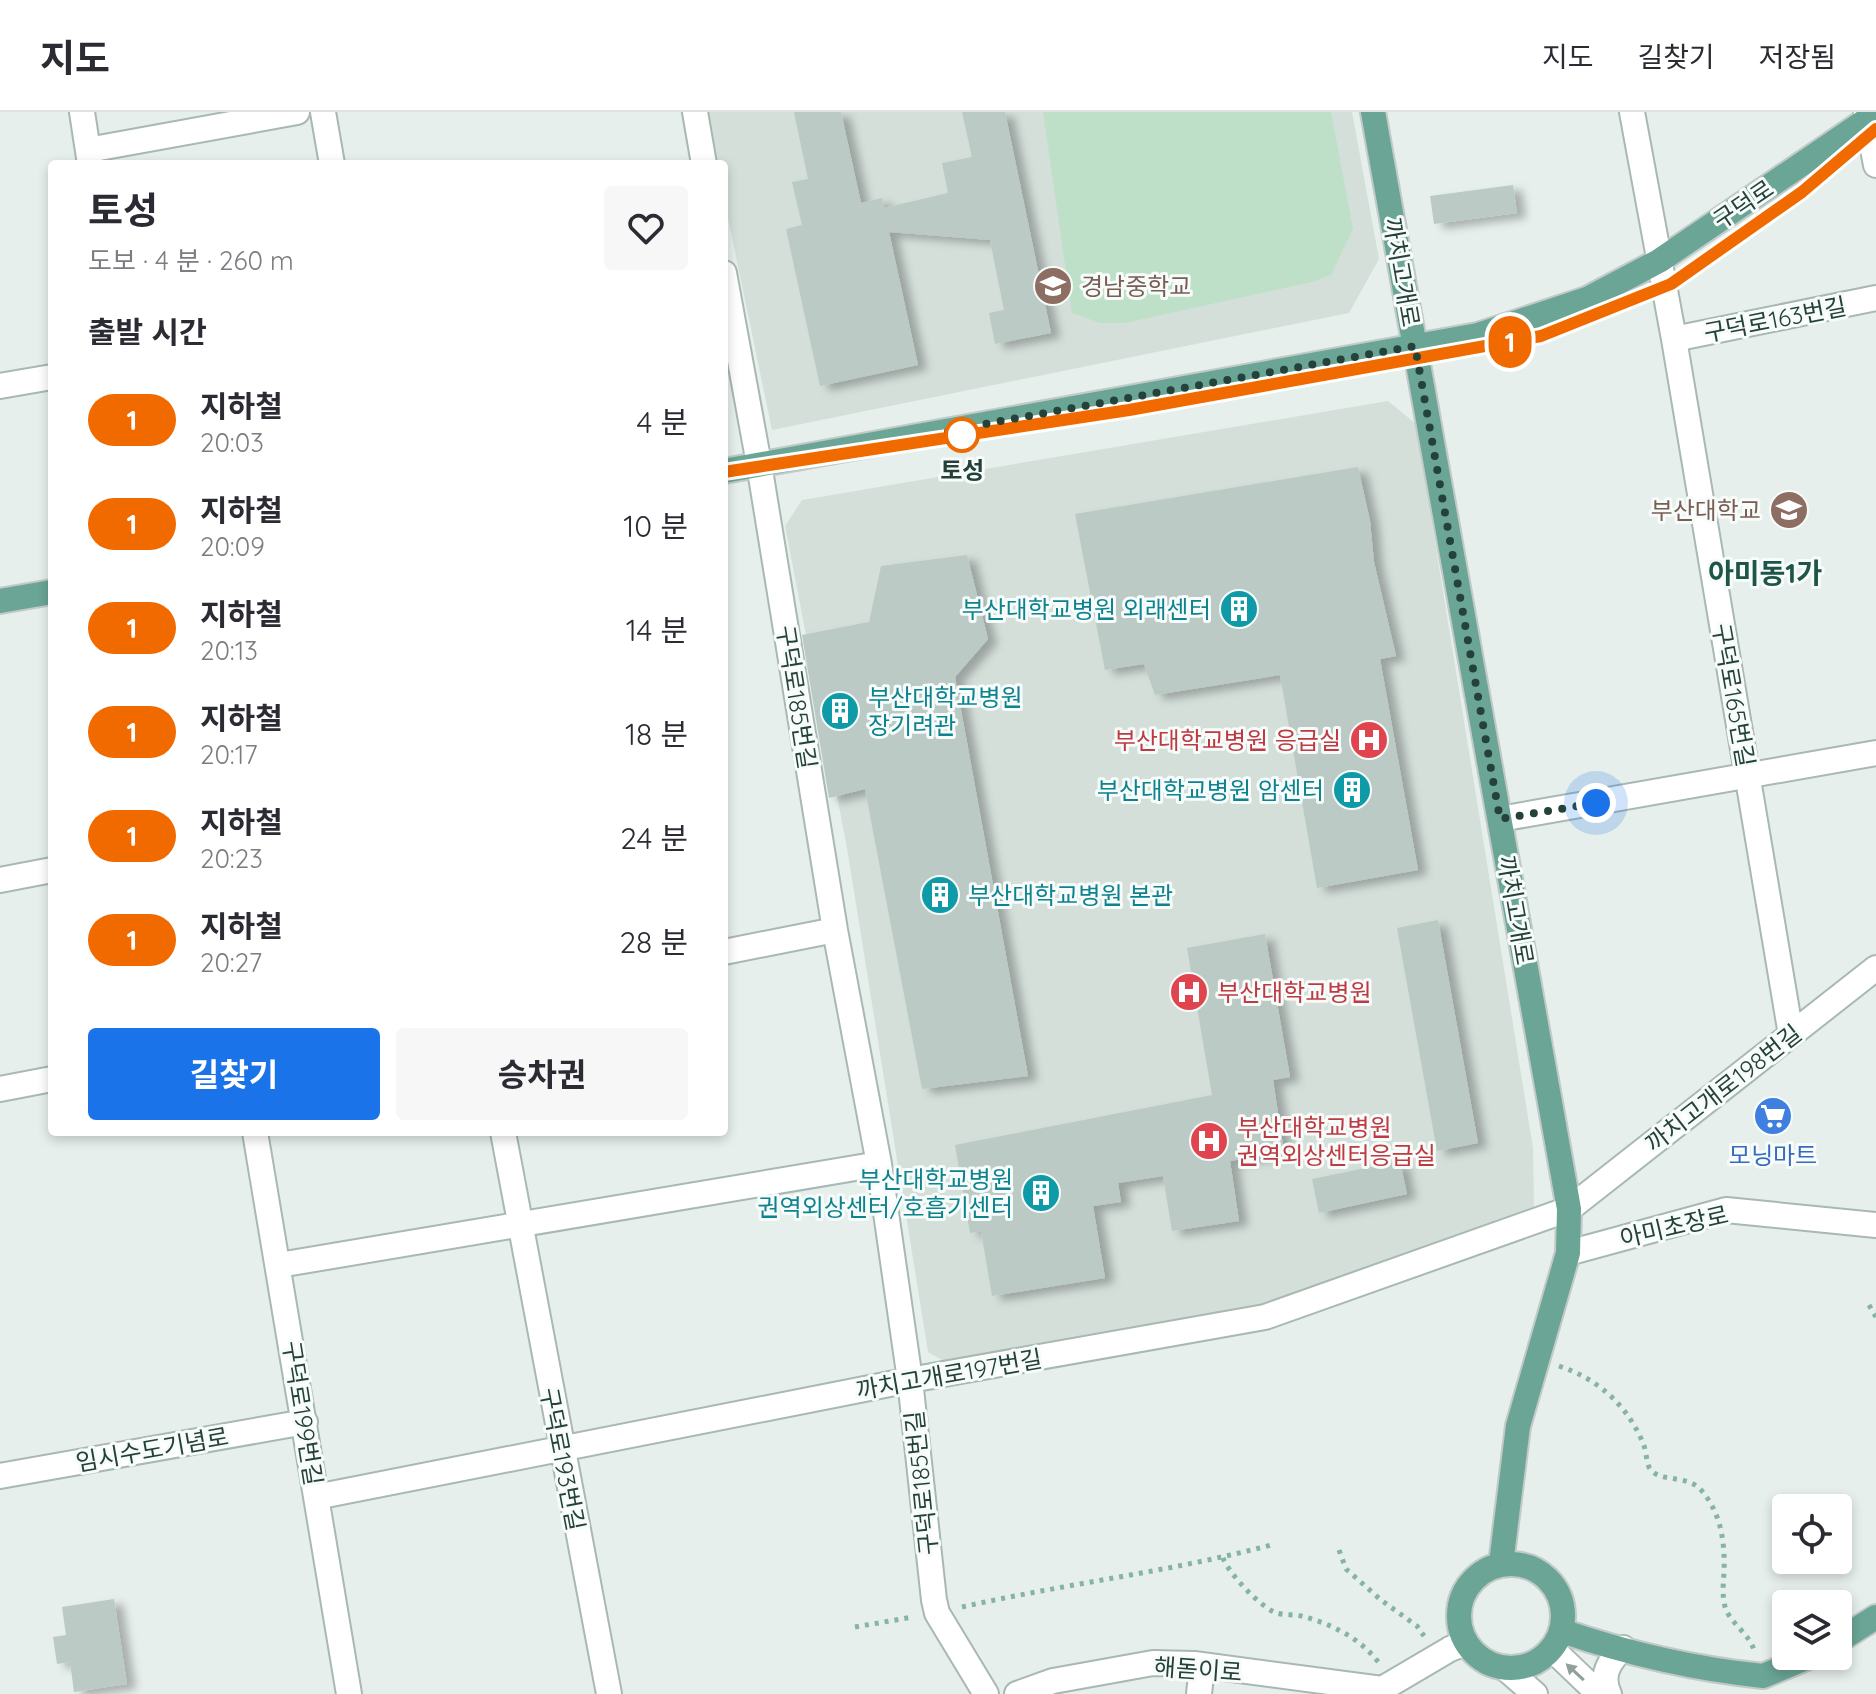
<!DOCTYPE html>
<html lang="ko">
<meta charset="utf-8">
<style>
body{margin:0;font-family:Quicksand,"Noto Sans KR",sans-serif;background:#f7f7f7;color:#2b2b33;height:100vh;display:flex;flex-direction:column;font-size:30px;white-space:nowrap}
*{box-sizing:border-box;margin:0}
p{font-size:26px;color:#7c7c81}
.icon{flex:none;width:44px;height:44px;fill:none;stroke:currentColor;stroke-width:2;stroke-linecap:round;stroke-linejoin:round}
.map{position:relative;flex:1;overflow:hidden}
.details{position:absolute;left:48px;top:48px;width:680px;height:976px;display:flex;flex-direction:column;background:#fff;border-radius:8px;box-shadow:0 4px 12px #0003}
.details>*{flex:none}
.badge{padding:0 16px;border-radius:26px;font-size:28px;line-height:52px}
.controls{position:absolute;left:1772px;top:1382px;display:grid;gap:16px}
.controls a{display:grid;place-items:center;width:80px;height:80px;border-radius:8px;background:#fff;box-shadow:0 4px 12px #0003;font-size:40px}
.you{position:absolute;width:40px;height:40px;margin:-20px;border:6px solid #fff;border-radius:50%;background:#1a73e8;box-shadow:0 0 0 12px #1a73e833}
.map>.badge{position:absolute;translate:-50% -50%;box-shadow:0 0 0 4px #fff}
h2{padding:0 40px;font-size:30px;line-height:72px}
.round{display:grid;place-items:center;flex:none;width:84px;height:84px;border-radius:8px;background:#f7f7f7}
.headline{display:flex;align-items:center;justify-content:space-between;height:136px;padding:0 40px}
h1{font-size:38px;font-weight:700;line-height:60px}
.primary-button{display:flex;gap:16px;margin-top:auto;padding:16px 40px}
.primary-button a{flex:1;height:92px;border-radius:8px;background:#1a73e8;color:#fff;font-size:32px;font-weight:700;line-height:92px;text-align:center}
.primary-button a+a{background:#f7f7f7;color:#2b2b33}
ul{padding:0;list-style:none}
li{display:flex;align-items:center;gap:24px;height:104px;padding:0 40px}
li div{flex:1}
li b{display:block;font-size:30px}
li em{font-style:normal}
li .badge{min-width:88px;font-weight:700;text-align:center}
header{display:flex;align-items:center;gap:48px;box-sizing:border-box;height:112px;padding:0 40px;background:#fff;border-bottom:2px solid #e1e1e2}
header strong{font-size:38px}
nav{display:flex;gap:44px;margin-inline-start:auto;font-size:28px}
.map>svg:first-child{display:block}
.built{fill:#d4dfda}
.green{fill:#bfe0c8}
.building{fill:#bbcac4;filter:url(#shadow)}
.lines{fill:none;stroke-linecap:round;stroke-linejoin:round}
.minor-casing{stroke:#a8b8b2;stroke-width:28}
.major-casing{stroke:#c2cac8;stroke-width:28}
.path{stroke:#86b3a5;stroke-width:5;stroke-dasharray:4 6;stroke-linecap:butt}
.minor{stroke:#fff;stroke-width:24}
.major{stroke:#6aa596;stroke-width:24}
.oneway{fill:#92a09c}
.line-casing{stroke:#fff;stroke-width:18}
.line{stroke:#f06a00;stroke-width:12}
.walk{stroke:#24423a;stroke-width:8;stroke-dasharray:0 14.4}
.stop-dot{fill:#fff;stroke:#f06a00;stroke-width:4}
.labels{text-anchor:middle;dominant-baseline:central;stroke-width:6;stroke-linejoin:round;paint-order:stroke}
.street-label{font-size:24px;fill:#24423a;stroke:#f7fbf9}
.education-label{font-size:24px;fill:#785e54;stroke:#f7fbf9;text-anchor:start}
.stop-label{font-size:24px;font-weight:bold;fill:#24423a;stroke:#f7fbf9}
.culture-label{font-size:24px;fill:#0d838f;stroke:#f7fbf9;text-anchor:end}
.health-label{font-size:24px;fill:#be3a42;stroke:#f7fbf9;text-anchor:start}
.shop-label{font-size:24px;fill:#366cbe;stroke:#f7fbf9}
.quarter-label{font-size:28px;font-weight:bold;fill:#1f5548;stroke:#f7fbf9}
</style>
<header>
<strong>지도</strong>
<nav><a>지도</a><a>길찾기</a><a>저장됨</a></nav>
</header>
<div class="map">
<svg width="1876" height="1582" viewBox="0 0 1876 1582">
<defs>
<filter id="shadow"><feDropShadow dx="9" dy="5" stdDeviation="4" flood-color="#0004"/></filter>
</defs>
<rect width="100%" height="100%" fill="#e6efeb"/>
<!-- built -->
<path class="built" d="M706 0H1352L1379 147 1349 201 772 318 724 87V52H717Z
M1388 289 1416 312 1533 1036 1534 1095 1272 1194 949 1252 928 1240 847 736 785 414 802 388Z"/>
<!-- green -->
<path class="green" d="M1043 0H1331L1353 117 1331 163 1312 170 1125 211H1100L1072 201Z"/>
<!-- building -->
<path class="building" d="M794 0H841L861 91 882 86 884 96 948 81 942 51 972 45 962 0H1005L1051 221 995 232 989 201 1004 198 990 128 889 120 918 253 820 274 786 117 802 113 792 70 808 67Z
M1513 73 1517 101 1434 112 1430 84Z
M1358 355 1370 409 1374 450 1396 544 1380 547 1418 758 1317 776 1280 563 1155 583 1144 552 1105 558 1075 402Z
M967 443 988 527 955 565 1028 964 922 977 865 677 829 686 802 523 869 510 881 454Z
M1438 808 1478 1031 1437 1039 1397 816Z
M1265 822 1290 965 1273 968 1284 1040 1230 1049 1239 1109 1172 1119 1163 1064 1118 1071 1121 1090 1093 1094 1105 1166 992 1184 981 1119 970 1121 955 1033 1212 983 1187 836Z
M1400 1049 1407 1082 1319 1101 1312 1067Z
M114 1487 127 1572 74 1580 70 1550 57 1552 53 1525 66 1523 62 1495Z"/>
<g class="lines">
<!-- minor casing -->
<g class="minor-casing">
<path id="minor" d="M82 0 90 52
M323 0 332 52
M695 0 704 52
M1632 0 1674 227 1791 923
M1866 0 1876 53
M88 38 297 0
M724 161 759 352 835 818 879 1052 910 1268 934 1488 937 1501 986 1582
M1674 227 1876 186
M0 274 52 265
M1500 707 1876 641
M0 768 52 758
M724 840 835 818
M0 977 52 967
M255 1020 349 1582
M503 1020 609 1582
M1568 1141 1726 1098 1876 1113
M279 1153 879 1052
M0 1364 305 1310
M316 1385 910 1268 1265 1205 1569 1097 1876 856
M1552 1537 1599 1582
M1506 1557 1535 1582
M1017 1582 1053 1569 1153 1551 1194 1552 1382 1577 1450 1537 1465 1531
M1199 1582 1202 1554
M1609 1582C1600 1564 1609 1549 1623 1536"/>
</g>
<!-- major casing -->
<g class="major-casing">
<path id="major" d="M1373 0 1569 1097 1568 1141 1518 1314 1501 1452
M724 359 1478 223 1587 187 1659 149 1868 7 1874 0
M0 489 52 480
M1459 1504a52 52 0 1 1 104 0a52 52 0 1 1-104 0Z
M1562 1519C1626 1541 1695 1557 1763 1564L1811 1544
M1838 1529 1876 1505"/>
</g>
<!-- path -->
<path class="path" d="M1869 1193 1876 1205
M1559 1254C1598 1267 1627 1293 1643 1331 1646 1338 1646 1347 1649 1355 1658 1372 1687 1361 1702 1379 1722 1403 1725 1432 1724 1461 1723 1473 1722 1486 1726 1498 1733 1513 1749 1522 1754 1538
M1339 1438 1346 1457 1381 1488 1417 1514 1424 1524
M1223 1446C1229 1462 1259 1493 1274 1500 1283 1504 1296 1502 1305 1505 1334 1513 1361 1527 1379 1551
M962 1495C1064 1472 1169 1460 1271 1433
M855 1515 913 1505"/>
<!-- minor -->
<use href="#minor" class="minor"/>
<!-- major -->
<use href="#major" class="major"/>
</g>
<!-- one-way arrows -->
<defs><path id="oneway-solid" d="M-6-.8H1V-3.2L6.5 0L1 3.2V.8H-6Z" transform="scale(2)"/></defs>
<use class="oneway" href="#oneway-solid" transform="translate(1575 1560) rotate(-137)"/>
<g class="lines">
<!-- line casing -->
<g class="line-casing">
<path id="line" d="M724 360 1129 298 1541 224 1671 172 1802 80 1876 17"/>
</g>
<!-- line -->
<use href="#line" class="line"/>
<!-- walk -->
<path class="walk" d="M962 323 946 319 1415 234 1500 707 1596 691"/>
</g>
<!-- icons -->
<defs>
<g id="school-disc" transform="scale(2)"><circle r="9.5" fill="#8d6e63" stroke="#f7fbf9"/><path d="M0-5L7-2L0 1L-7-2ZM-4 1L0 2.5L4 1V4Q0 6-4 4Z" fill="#fff"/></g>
<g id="university-disc" transform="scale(2)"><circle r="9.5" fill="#8d6e63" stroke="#f7fbf9"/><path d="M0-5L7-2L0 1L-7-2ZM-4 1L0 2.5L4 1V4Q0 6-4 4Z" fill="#fff"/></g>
<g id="building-disc" transform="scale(2)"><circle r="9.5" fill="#0f9aa8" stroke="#f7fbf9"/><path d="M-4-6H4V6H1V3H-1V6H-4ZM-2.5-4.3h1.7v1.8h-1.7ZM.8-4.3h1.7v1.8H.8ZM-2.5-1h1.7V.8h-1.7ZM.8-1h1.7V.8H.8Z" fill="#fff"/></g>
<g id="hospital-disc" transform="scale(2)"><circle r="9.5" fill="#e0444e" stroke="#f7fbf9"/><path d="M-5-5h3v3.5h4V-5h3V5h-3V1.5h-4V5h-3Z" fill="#fff"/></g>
<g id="supermarket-disc" transform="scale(2)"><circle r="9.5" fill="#3f7fe0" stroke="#f7fbf9"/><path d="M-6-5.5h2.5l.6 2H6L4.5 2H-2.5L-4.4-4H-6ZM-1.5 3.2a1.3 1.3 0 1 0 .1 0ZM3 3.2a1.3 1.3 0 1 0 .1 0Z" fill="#fff"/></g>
</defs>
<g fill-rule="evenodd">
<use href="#school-disc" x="1053" y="174"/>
<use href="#university-disc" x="1789" y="398"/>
<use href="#building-disc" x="1239" y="497"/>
<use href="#building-disc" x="840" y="599"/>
<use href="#hospital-disc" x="1369" y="628"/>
<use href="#building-disc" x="1352" y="678"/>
<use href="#building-disc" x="940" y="783"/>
<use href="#hospital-disc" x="1189" y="880"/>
<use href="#supermarket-disc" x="1773" y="1004"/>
<use href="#hospital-disc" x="1209" y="1029"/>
<use href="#building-disc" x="1041" y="1081"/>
</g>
<!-- markers -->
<circle class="stop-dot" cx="962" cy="323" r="16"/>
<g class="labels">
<!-- street labels -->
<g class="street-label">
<text transform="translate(1743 92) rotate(-34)">구덕로</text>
<text transform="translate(1402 160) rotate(80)">까치고개로</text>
<text transform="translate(1775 207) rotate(-11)">구덕로163번길</text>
<text transform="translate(1734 583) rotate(80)">구덕로165번길</text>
<text transform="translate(797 585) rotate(81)">구덕로185번길</text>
<text transform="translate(1516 798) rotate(80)">까치고개로</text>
<text transform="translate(1723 976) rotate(-38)">까치고개로198번길</text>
<text transform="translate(1674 1114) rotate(-13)">아미초장로</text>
<text transform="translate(949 1262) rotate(-10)">까치고개로197번길</text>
<text transform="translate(303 1301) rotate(81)">구덕로199번길</text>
<text transform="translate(152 1337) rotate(-10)">임시수도기념로</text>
<text transform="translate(563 1347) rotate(79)">구덕로193번길</text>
<text transform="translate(921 1371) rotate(-96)">구덕로185번길</text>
<text transform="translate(1198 1557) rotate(4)">해돋이로</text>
</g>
<!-- education labels -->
<g class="education-label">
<text x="1081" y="174">경남중학교</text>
<text x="1761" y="398" text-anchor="end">부산대학교</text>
</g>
<!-- stop labels -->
<g class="stop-label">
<text x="962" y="358">토성</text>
</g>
<!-- culture labels -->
<g class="culture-label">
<text x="1211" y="497">부산대학교병원 외래센터</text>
<text x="868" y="585" text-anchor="start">부산대학교병원<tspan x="868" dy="28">장기려관</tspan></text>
<text x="1324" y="678">부산대학교병원 암센터</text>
<text x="968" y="783" text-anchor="start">부산대학교병원 본관</text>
<text x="1013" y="1067">부산대학교병원<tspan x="1013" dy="28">권역외상센터/호흡기센터</tspan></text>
</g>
<!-- health labels -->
<g class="health-label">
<text x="1341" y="628" text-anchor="end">부산대학교병원 응급실</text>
<text x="1217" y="880">부산대학교병원</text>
<text x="1237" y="1015">부산대학교병원<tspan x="1237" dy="28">권역외상센터응급실</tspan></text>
</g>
<!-- shop labels -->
<g class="shop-label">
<text x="1773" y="1043">모닝마트</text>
</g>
<!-- quarter labels -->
<g class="quarter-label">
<text x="1765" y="460">아미동1가</text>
</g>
</g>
</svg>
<div class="controls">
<a><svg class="icon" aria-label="locate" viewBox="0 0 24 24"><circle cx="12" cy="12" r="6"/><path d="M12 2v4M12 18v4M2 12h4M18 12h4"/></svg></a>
<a><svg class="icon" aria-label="layers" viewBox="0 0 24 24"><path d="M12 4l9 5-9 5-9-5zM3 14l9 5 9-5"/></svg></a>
</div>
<div class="you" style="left:1596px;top:691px"></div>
<b class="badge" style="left:1510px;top:230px;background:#f06a00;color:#fff">1</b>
<section class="details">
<div class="headline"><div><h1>토성</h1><p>도보 · 4 분 · 260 m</p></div><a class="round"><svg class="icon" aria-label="heart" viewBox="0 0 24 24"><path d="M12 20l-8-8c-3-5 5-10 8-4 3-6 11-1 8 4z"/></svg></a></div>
<h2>출발 시간</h2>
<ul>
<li><span class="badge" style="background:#f06a00;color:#fff">1</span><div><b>지하철</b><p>20:03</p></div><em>4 분</em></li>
<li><span class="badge" style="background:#f06a00;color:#fff">1</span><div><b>지하철</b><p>20:09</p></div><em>10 분</em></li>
<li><span class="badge" style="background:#f06a00;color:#fff">1</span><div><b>지하철</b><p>20:13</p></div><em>14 분</em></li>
<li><span class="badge" style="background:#f06a00;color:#fff">1</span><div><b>지하철</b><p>20:17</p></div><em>18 분</em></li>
<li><span class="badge" style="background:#f06a00;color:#fff">1</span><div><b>지하철</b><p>20:23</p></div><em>24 분</em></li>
<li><span class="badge" style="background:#f06a00;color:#fff">1</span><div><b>지하철</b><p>20:27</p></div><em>28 분</em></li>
</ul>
<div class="primary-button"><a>길찾기</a><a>승차권</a></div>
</section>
</div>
